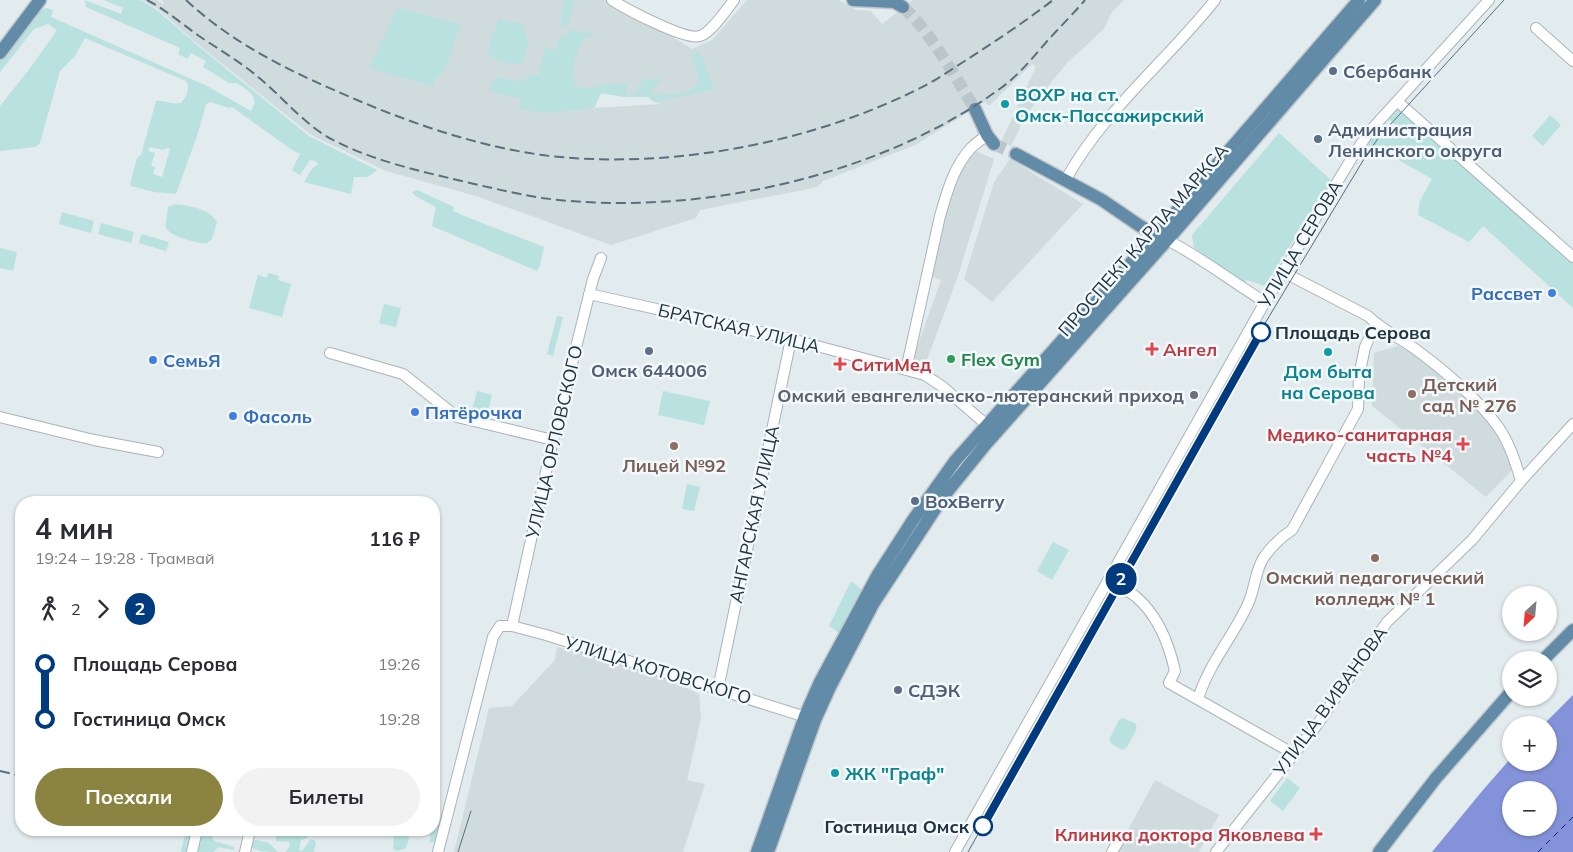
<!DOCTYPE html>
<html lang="ru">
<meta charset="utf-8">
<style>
body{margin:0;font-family:Mulish,sans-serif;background:#f2f2f3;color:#2b2b33;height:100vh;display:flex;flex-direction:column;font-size:19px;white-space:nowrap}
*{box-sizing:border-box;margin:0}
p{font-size:16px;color:#7c7c81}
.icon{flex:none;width:28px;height:28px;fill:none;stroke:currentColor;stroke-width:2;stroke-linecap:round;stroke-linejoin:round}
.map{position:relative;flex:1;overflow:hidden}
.drawer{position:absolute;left:15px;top:496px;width:425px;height:340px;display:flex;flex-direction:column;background:#fff;border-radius:20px;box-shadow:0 1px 4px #0004}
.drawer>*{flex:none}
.badge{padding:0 10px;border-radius:16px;font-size:18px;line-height:32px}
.needle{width:32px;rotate:206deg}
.tools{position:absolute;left:1502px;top:586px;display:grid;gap:10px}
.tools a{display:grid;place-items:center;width:55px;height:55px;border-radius:50%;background:#fff;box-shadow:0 1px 4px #0004;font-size:25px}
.map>.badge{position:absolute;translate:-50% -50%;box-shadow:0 0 0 2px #fff}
.legs{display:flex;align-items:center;gap:8px;height:55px;padding:0 20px;font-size:16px}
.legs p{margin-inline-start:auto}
.summary{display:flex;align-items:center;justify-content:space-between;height:85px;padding:0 20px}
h1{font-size:28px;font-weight:700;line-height:38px}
.primary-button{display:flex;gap:10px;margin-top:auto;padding:10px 20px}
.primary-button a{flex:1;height:58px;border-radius:30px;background:#8a8440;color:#fff;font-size:20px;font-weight:700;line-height:58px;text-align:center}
.primary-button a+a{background:#f2f2f3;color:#2b2b33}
ul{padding:0 20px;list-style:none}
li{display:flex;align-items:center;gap:18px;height:55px;font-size:19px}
li i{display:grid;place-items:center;width:8px;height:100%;margin:0 6px;background:currentColor}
li i::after{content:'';width:12px;height:12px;margin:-6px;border:4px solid;border-radius:50%;background:#fff}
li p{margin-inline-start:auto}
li:first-child i{background:linear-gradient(#0000 50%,currentColor 0)}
li:last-child i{background:linear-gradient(currentColor 50%,#0000 0)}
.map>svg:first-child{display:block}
.built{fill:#d0dbde;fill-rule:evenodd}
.green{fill:#b9e1df;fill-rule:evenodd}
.water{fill:#8493d9;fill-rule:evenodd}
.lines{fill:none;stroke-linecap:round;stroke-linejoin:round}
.ferry{stroke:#132584;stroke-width:1;stroke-dasharray:6 5;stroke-linecap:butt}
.major-tunnel{stroke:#bbc6cb;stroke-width:12;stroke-dasharray:12 6;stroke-linecap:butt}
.minor-casing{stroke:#a8b4ba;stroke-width:12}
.major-casing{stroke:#c1c6ca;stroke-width:15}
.minor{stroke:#fff;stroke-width:10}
.major{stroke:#628ba8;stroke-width:12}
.tram{stroke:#5a6f7d;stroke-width:1}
.rail{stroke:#5a6f7d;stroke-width:2;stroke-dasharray:10 5;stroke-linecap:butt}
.line-1-casing{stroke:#fff;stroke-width:11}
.line-1{stroke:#003b80;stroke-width:8}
.service-dot{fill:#5c6f8a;stroke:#f3f9fa;stroke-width:2}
.culture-dot{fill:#0f9aa8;stroke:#f3f9fa;stroke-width:2}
.shop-dot{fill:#3f7fe0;stroke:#f3f9fa;stroke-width:2}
.stop-1-dot{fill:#fff;stroke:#003b80;stroke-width:2.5}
.health-dot{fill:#e0444e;stroke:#f3f9fa;stroke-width:2}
.leisure-dot{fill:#2e9e5b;stroke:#f3f9fa;stroke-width:2}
.education-dot{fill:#8d6e63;stroke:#f3f9fa;stroke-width:2}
.worship-dot{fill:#6b7280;stroke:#f3f9fa;stroke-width:2}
.labels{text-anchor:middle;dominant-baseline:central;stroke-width:5;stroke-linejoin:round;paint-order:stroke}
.service-label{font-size:18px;font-weight:bold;fill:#4e5e75;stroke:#f3f9fa;text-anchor:start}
.culture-label{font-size:18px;font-weight:bold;fill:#0d838f;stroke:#f3f9fa;text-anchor:start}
.street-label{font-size:18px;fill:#203441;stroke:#f3f9fa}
.shop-label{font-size:18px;font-weight:bold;fill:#366cbe;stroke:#f3f9fa;text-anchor:start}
.stop-label{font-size:18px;font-weight:bold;fill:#203441;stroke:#f3f9fa;text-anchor:start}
.health-label{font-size:18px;font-weight:bold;fill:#be3a42;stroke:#f3f9fa;text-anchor:start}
.leisure-label{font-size:18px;font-weight:bold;fill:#27864d;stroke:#f3f9fa;text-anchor:start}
.education-label{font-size:18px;font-weight:bold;fill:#785e54;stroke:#f3f9fa}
.worship-label{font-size:18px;font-weight:bold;fill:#5b616d;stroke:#f3f9fa;text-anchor:end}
</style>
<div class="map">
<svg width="1573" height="852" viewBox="0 0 1573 852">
<rect width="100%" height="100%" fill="#e2ebee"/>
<!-- built -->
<path class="built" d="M142 0H156L165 5 162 0H605L625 13 652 24 692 49 712 40 747 0H839L856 10 871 11 882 24 913 0H1124L1112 12 1104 29 1068 62 1045 90 1025 117 1011 146 1001 142 1036 67 1032 64 989 106 985 102 915 145 823 181 818 187 700 210 696 218 611 245 476 196 386 171 311 135 195 42 158 9ZM601 93 625 97H648L654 102 662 104 594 108Z
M973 150 994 159 957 279 925 365 912 361 941 280 930 276 951 189Z
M1010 159 1083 204 992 302 964 279 994 182Z
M1397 346 1406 348 1422 360 1462 395 1495 427 1515 467 1486 497 1372 406 1374 353Z
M557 647 575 652 577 651 684 684V687L699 694 701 718 687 780 705 784 683 852H454L489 708 512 706 555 660Z
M1155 780 1219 815 1199 852H1116Z"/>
<!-- green -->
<path class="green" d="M85 0 121 14 123 8 103 0H140L157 10 197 45 309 136 377 170 368 177H354L351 194 304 182 311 170 318 164 315 161 310 160 300 175 292 170 300 154 292 150 232 107 229 108 210 102 206 104 198 133 176 194 154 192 131 186 130 184 137 158 141 155 156 101C164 100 172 105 181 103 186 98 191 87 186 81L85 38 75 56 60 71 40 143 35 147 0 151V106L31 67 57 30 48 24 34 29 0 72V60L21 34 30 25 42 9 47 8 53 10 51 17 207 86 251 111C260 95 249 92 237 83H229L203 67 206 61 191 53 188 59 178 54 180 48 86 7ZM150 147 163 150 167 148 170 149 162 177 153 174 155 167 151 166 155 153 148 151Z
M565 0H575L567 28C556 22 563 10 565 0Z
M398 8 461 24 446 69 435 79 433 86 369 68Z
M499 19 524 24 523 31C532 41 526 51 523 62 516 65 510 64 503 62 499 60 492 58 489 54 486 47 496 26 499 19Z
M570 29 600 35C593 36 587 36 582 42 576 49 569 80 577 86 582 90 591 87 597 87V85L627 84V95L637 94V86H641V79H663L651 91 652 94C661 96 693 94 697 85 701 76 695 66 692 58L694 54 699 51 715 89 654 102 648 97H625L601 93 594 108 545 113 520 109 521 99 490 91 493 80 498 77C510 79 524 87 530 74L539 76 545 48 555 51 558 40 568 34Z
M1398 109 1402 110 1573 258V308L1483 226 1469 242 1418 215 1420 201 1432 179 1377 148 1374 151 1366 146 1385 123 1392 130 1396 126 1389 119Z
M1550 115 1561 125 1543 146 1532 136Z
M1279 133 1331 180 1265 286 1247 280 1244 283 1194 248 1192 235Z
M417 190 454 207 453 211 459 213V214L544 247 540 265 537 271 432 226 436 207 415 196 412 192Z
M175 204C191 206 208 208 217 222L212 239C210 241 209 242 206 243 198 244 168 236 166 227 165 222 168 213 168 207Z
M62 212 94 221 91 233 59 224Z
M101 223 134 232 131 243 98 234Z
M141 234 169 242 166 251 139 243Z
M0 248 17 252 13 271 0 268Z
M268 273 279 276 278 280 291 284 282 317 249 308 258 275 267 278Z
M384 304 401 308 396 327 379 323Z
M557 316 563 317 553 356 547 354Z
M477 391 492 395 485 422 470 418Z
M663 391 710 401 704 425 658 415Z
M687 484 700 487 694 511 682 509Z
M1053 542 1069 550 1052 580 1037 571Z
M851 581 865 592 842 635 829 626Z
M1122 718 1135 723 1137 728 1127 747 1122 750 1112 744 1109 740 1119 720Z
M1287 778 1300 788 1283 811 1270 801Z
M434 806C446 817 440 829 434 842L429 843 431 830H434Z
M186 830H215L212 838 214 841 234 847V850L218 847 214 852H181Z
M282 830H309L307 838 301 840 299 849 300 851 303 850 311 839 314 840 316 843 314 852H286L290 845 289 842 276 841V836Z
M394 830H411L406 848 397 851 393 849Z
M256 840 269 843 278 852C269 852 258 852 251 847L253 841Z"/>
<!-- water -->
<path class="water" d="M1573 695V852H1432L1483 790 1511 758V762H1549V725H1543ZM1511 790H1549V828H1511Z"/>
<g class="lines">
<!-- ferry -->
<path class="ferry" d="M1538 852 1573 817"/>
<!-- major-tunnel -->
<path class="major-tunnel" d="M903 7C930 31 956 78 975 109
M994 144 1016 154"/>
<!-- minor casing -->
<g class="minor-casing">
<path id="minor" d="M612 0C626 9 686 41 700 36 711 33 727 9 734 0
M1536 28 1573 61
M1398 102 1573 257
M1065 181C1103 111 1166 62 1215 0
M1167 240C1201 257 1232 282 1265 302
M1283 272 1368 316C1382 330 1402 339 1418 351 1445 371 1480 401 1499 428 1510 444 1516 463 1521 481
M589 294 791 339 925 375 943 387 988 426
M330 353 403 374 457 417 553 440
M906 370 940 216C947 192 954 166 971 148 976 143 982 139 987 135
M0 417 94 440 158 452
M1108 580C1117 585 1127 590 1135 596 1157 614 1169 644 1175 671L1169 683 1294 754
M512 626 553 440 593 279 601 258
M718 689 791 339
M1198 699C1209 663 1233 637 1248 604 1255 589 1255 570 1264 557 1272 546 1281 537 1292 530L1358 409 1359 376 1365 347 1376 324
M192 852 197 830
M245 852 250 830
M438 852 493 637 500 626H512L546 635 812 719
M955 852 1265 302 1353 156 1369 132 1489 0
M1112 852 1119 840
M1216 852 1317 725 1387 622 1472 540 1521 481 1573 424"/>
</g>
<!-- major casing -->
<g class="major-casing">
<path id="major" d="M853 0 894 2 903 7
M0 53 40 0
M975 109 987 135 994 144
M1016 154 1102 200 1140 226 1163 238
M1543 660 1573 630
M757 852 805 716 820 682 877 576 913 520 955 461 1168 221 1359 0
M768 852 815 720 830 687 873 604 943 497 986 444 1177 229 1375 0
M1379 852 1436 778 1511 692"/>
</g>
<!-- minor -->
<use href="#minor" class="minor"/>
<!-- major -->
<use href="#major" class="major"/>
<!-- tram -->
<path class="tram" d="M458 852 471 811
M968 852 1264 325 1364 159 1379 137 1504 0"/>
<!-- rail -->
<path class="rail" d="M147 0C166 10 182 24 199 36 221 51 244 64 264 82 288 103 308 128 337 142 373 160 415 170 453 179 483 186 512 193 542 198 692 218 878 178 1001 88 1020 74 1034 56 1049 39 1061 26 1074 13 1085 0
M186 0C235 46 296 74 357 100 416 125 478 146 542 155 667 171 816 143 928 84 941 77 955 67 968 59 997 40 1026 21 1053 0
M0 771 21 776"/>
</g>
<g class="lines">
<!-- line-1 casing -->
<g class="line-1-casing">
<path id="line-1" d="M983 826 1261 332"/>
</g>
<!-- line-1 -->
<use href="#line-1" class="line-1"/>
</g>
<!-- markers -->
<g class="service-dot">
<circle cx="1333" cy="71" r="5"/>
<circle cx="1318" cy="139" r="5"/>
<circle cx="649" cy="351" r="5"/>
<circle cx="915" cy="501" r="5"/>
<circle cx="898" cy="690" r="5"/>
</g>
<g class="culture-dot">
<circle cx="1005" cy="104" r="5"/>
<circle cx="1328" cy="352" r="5"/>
<circle cx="835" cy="773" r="5"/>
</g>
<g class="shop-dot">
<circle cx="1552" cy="293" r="5"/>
<circle cx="153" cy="360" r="5"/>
<circle cx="415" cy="412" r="5"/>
<circle cx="233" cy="416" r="5"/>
</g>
<g class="stop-1-dot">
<circle cx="1261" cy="332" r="9"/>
<circle cx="983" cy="826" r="9"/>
</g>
<g class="health-dot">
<path d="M1149.5 341.5h5v5h5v5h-5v5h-5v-5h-5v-5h5z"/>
<path d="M837.5 356.5h5v5h5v5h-5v5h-5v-5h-5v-5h5z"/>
<path d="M1460.5 436.5h5v5h5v5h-5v5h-5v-5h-5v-5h5z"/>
<path d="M1313.5 826.5h5v5h5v5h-5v5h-5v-5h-5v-5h5z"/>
</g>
<circle class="leisure-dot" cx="951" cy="359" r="5"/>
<g class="education-dot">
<circle cx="1412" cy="394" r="5"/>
<circle cx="674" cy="446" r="5"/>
<circle cx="1375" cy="558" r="5"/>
</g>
<circle class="worship-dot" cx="1194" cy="395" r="5"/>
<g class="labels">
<!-- service labels -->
<g class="service-label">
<text x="1343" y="71">Сбербанк</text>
<text x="1328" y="129">Администрация<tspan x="1328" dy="21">Ленинского округа</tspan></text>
<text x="649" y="370" text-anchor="middle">Омск 644006</text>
<text x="925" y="501">BoxBerry</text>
<text x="908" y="690">СДЭК</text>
</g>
<!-- culture labels -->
<g class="culture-label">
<text x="1015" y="94">ВОХР на ст.<tspan x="1015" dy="21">Омск-Пассажирский</tspan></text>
<text x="1328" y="371" text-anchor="middle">Дом быта<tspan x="1328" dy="21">на Серова</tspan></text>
<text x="845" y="773">ЖК "Граф"</text>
</g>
<!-- street labels -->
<g class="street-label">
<text transform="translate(1143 240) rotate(-49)">ПРОСПЕКТ КАРЛА МАРКСА</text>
<text transform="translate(1300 244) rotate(-59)">УЛИЦА СЕРОВА</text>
<text transform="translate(739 328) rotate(13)">БРАТСКАЯ УЛИЦА</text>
<text transform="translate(554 442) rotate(-77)">УЛИЦА ОРЛОВСКОГО</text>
<text transform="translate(754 514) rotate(-78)">АНГАРСКАЯ УЛИЦА</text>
<text transform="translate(658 670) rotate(17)">УЛИЦА КОТОВСКОГО</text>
<text transform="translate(1330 701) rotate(-54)">УЛИЦА В.ИВАНОВА</text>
</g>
<!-- shop labels -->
<g class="shop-label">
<text x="1542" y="293" text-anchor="end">Рассвет</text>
<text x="163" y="360">СемьЯ</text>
<text x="425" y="412">Пятёрочка</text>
<text x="243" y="416">Фасоль</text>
</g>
<!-- stop labels -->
<g class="stop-label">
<text x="1275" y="332">Площадь Серова</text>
<text x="969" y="826" text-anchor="end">Гостиница Омск</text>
</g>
<!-- health labels -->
<g class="health-label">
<text x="1163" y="349">Ангел</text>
<text x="851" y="364">СитиМед</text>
<text x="1452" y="434" text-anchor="end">Медико-санитарная<tspan x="1452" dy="21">часть №4</tspan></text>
<text x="1305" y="834" text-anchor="end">Клиника доктора Яковлева</text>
</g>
<!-- leisure labels -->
<g class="leisure-label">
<text x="961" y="359">Flex Gym</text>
</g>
<!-- education labels -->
<g class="education-label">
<text x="1422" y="384" text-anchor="start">Детский<tspan x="1422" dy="21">сад № 276</tspan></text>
<text x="674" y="465">Лицей №92</text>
<text x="1375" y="577">Омский педагогический<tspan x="1375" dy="21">колледж № 1</tspan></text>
</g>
<!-- worship labels -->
<g class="worship-label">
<text x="1184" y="395">Омский евангелическо-лютеранский приход</text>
</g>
</g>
</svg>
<div class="tools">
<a><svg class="needle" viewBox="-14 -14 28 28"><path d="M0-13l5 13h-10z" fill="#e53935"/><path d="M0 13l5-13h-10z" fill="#7c7c81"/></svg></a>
<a><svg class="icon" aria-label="layers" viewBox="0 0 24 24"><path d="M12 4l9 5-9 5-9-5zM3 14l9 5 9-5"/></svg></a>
<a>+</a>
<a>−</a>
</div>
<b class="badge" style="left:1121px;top:579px;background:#003b80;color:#fff">2</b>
<section class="drawer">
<div class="summary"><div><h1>4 мин</h1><p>19:24 – 19:28 · Трамвай</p></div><b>116 ₽</b></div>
<div class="legs"><svg class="icon" aria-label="walk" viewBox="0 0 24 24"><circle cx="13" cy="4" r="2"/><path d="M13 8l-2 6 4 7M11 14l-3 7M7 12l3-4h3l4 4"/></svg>2<svg class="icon" aria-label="forward" viewBox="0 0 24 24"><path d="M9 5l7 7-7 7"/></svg><b class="badge" style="background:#003b80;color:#fff">2</b></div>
<ul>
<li><i style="color:#003b80"></i><b>Площадь Серова</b><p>19:26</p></li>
<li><i style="color:#003b80"></i><b>Гостиница Омск</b><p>19:28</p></li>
</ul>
<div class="primary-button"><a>Поехали</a><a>Билеты</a></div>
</section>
</div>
